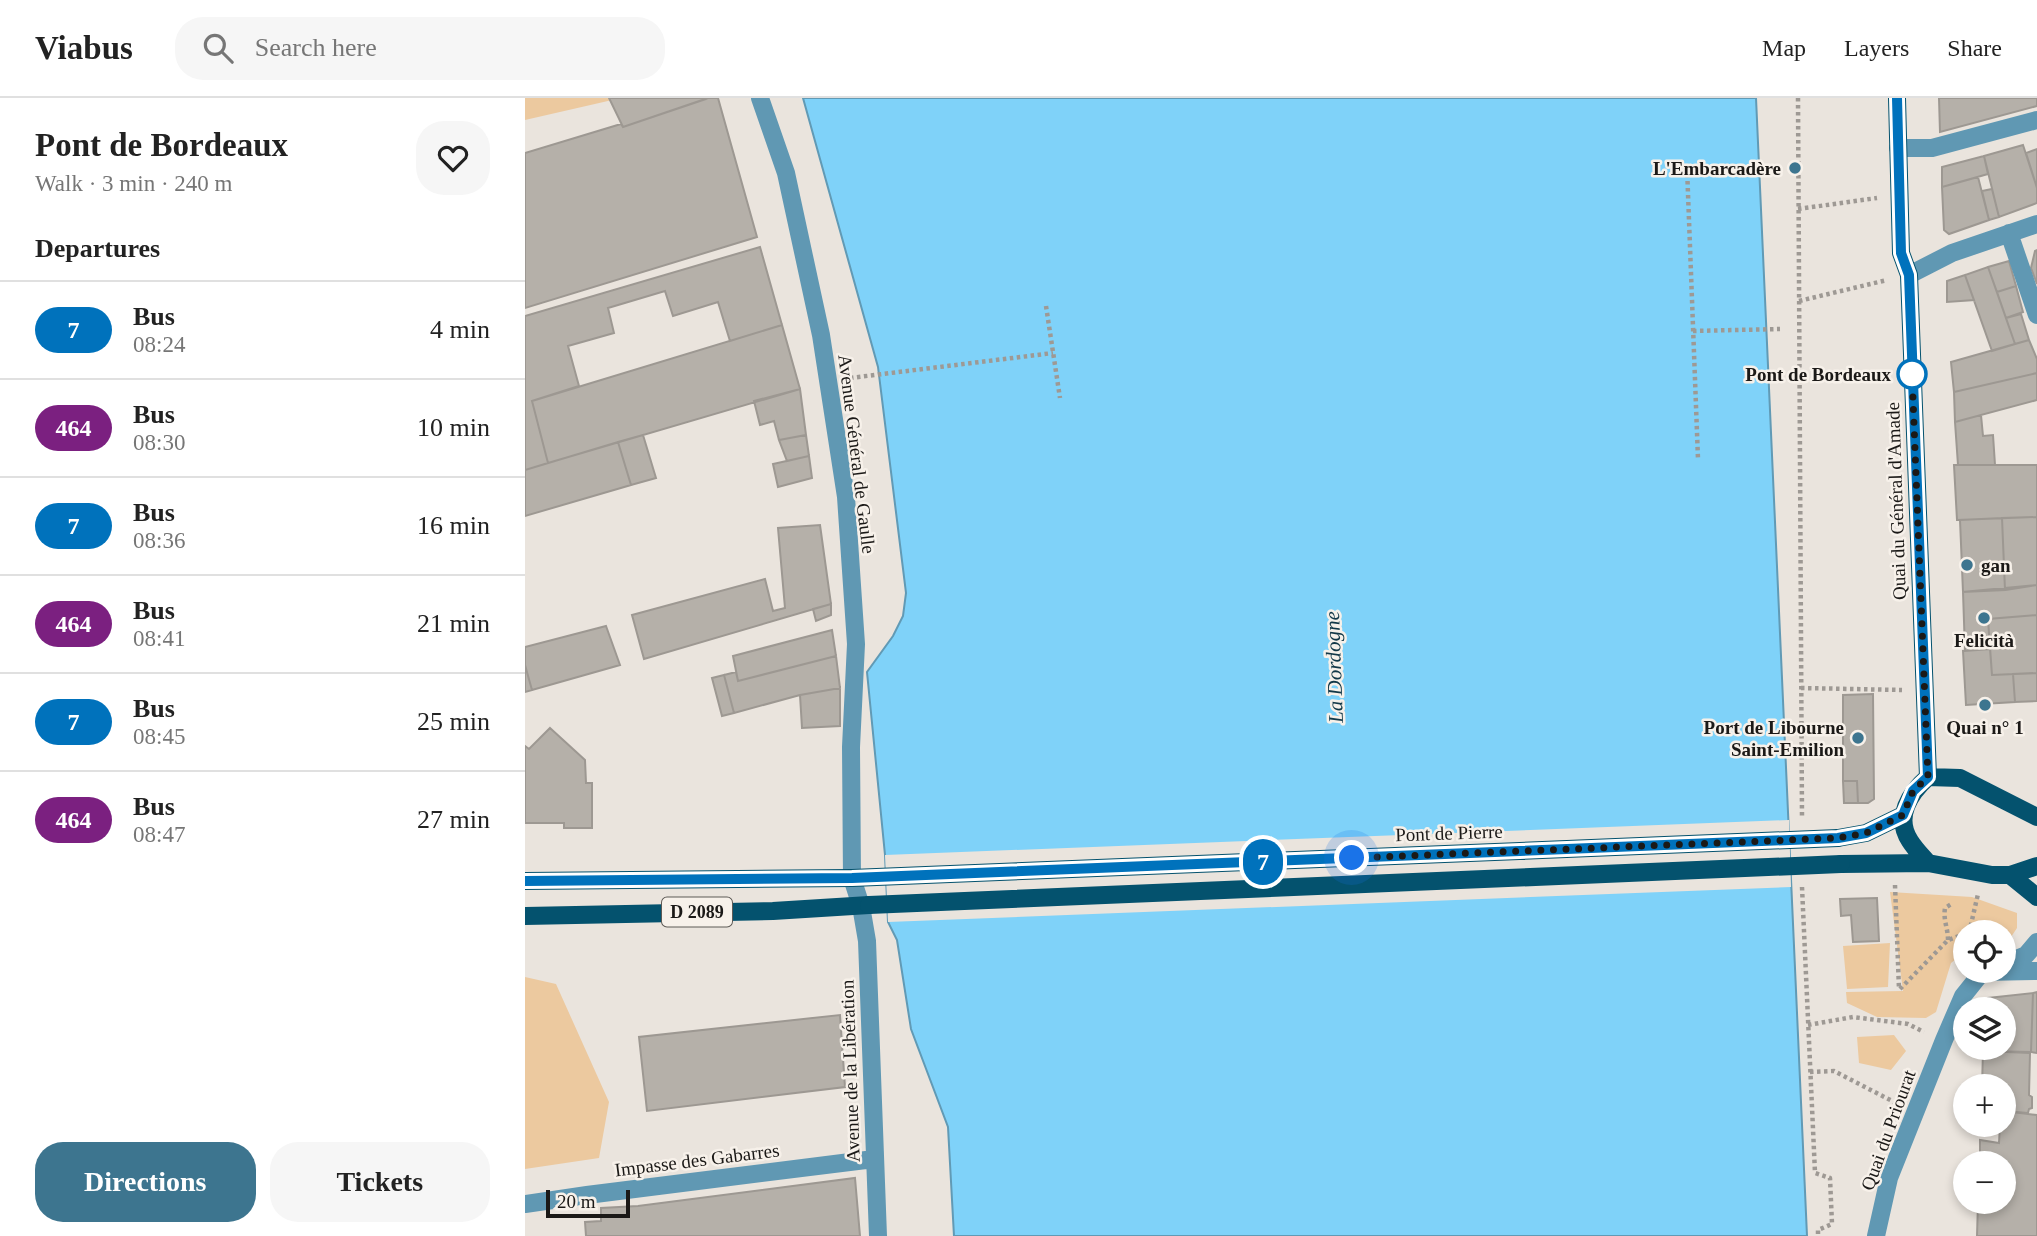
<!DOCTYPE html>
<meta charset="utf-8">
<style>
body{margin:0;font-family:"Times New Roman",serif;background:#f6f6f6;color:#222;height:100vh;display:flex;flex-direction:column;font-size:26px;white-space:nowrap}
*{box-sizing:border-box;margin:0}
p{font-size:23px;color:#767676}
.icon{flex:none;width:38px;height:38px;fill:none;stroke:currentColor;stroke-width:2;stroke-linecap:round;stroke-linejoin:round}
.map{position:relative;flex:1;overflow:hidden}
.details{display:flex;flex-direction:column;background:#fff;width:525px}
.details>*{flex:none}
.badge{padding:0 14px;border-radius:23px;font-size:24px;line-height:46px}
.fabs{position:absolute;left:1428px;top:822px;display:grid;gap:14px}
.fabs a{display:grid;place-items:center;width:63px;height:63px;border-radius:50%;background:#fff;box-shadow:0 4px 10px #0003;font-size:35px}
.scale{position:absolute;left:21px;bottom:18px;width:84px;box-sizing:border-box;padding-left:7px;border:4px solid #1b1917;border-top:0;font-size:19px;line-height:24px;white-space:nowrap;color:#1b1917;-webkit-text-stroke:5px #f7f1ea;paint-order:stroke}
.you{position:absolute;width:35px;height:35px;margin:-18px;border:5px solid #fff;border-radius:50%;background:#1a73e8;box-shadow:0 0 0 10px #1a73e833}
.map>.badge{position:absolute;translate:-50% -50%;box-shadow:0 0 0 4px #fff}
h2{padding:0 35px;font-size:26px;line-height:63px}
.round{display:grid;place-items:center;flex:none;width:74px;height:74px;border-radius:28px;background:#f6f6f6}
.overview{display:flex;align-items:center;justify-content:space-between;height:119px;padding:0 35px}
h1{font-size:33px;font-weight:700;line-height:52px}
.action{display:flex;gap:14px;margin-top:auto;padding:14px 35px}
.action a{flex:1;height:80px;border-radius:28px;background:#3d758f;color:#fff;font-size:28px;font-weight:700;line-height:80px;text-align:center}
.action a+a{background:#f6f6f6;color:#222}
ul{padding:0;list-style:none}
li{display:flex;align-items:center;gap:21px;height:98px;padding:0 35px;border-top:2px solid #e0e0e0}
li div{flex:1}
li b{display:block;font-size:26px}
li em{font-style:normal}
li .badge{min-width:77px;font-weight:700;text-align:center}
header{display:flex;align-items:center;gap:42px;box-sizing:border-box;height:98px;padding:0 35px;background:#fff;border-bottom:2px solid #e0e0e0}
header strong{font-size:33px}
nav{display:flex;gap:38px;margin-inline-start:auto;font-size:24px}
.search{width:490px;height:63px;background:#f6f6f6;display:flex;align-items:center;gap:18px;box-sizing:border-box;padding:0 24px;border-radius:28px;color:#767676;font-size:26px}
main{display:flex;flex:1;min-height:0}
.map>svg:first-child{display:block}
.green{fill:#ecc99f}
.water{fill:#7fd2f9;stroke:#619ab5;stroke-width:2}
.pier{fill:#eae4dd}
.building{fill:#b5b0a9;stroke:#9d9892;stroke-width:2}
.lines{fill:none;stroke-linecap:round;stroke-linejoin:round}
.path{stroke:#9e9994;stroke-width:4.5;stroke-dasharray:3.5 3.5;stroke-linecap:butt}
.minor{stroke:#6098b3;stroke-width:18}
.major{stroke:#04526e;stroke-width:18}
.major-bridge{stroke:#04526e;stroke-width:18}
.line-casing{stroke:#fff;stroke-width:16}
.line{stroke:#0072bc;stroke-width:10}
.walk{stroke:#1b1917;stroke-width:7;stroke-dasharray:0 12.6}
.poi-dot{fill:#3d758f;stroke:#f7f1ea;stroke-width:2.5}
.stop-dot{fill:#fff;stroke:#0072bc;stroke-width:3.5}
.labels{text-anchor:middle;dominant-baseline:central;stroke-width:5;stroke-linejoin:round;paint-order:stroke}
.shield{fill:#f7f1ea;stroke:#5d5a56;stroke-width:2}
.shield-label{font-size:18px;font-weight:bold;fill:#1b1917}
.poi-label{font-size:19px;font-weight:bold;fill:#1b1917;stroke:#f7f1ea;text-anchor:end}
.stop-label{font-size:19px;font-weight:bold;fill:#1b1917;stroke:#f7f1ea;text-anchor:end}
.street-label{font-size:19px;fill:#1b1917;stroke:#f7f1ea}
.water-label{font-size:21px;font-style:italic;fill:#123848;stroke:#f7f1ea}
</style>
<header>
<strong>Viabus</strong>
<div class="search"><svg class="icon" aria-label="search" viewBox="0 0 24 24"><circle cx="10" cy="10" r="6"/><path d="M15 15l6 6"/></svg>Search here</div>
<nav><a>Map</a><a>Layers</a><a>Share</a></nav>
</header>
<main>
<section class="details">
<div class="overview"><div><h1>Pont de Bordeaux</h1><p>Walk · 3 min · 240 m</p></div><a class="round"><svg class="icon" aria-label="heart" viewBox="0 0 24 24"><path d="M12 20l-8-8c-3-5 5-10 8-4 3-6 11-1 8 4z"/></svg></a></div>
<h2>Departures</h2>
<ul>
<li><span class="badge" style="background:#0072bc;color:#fff">7</span><div><b>Bus</b><p>08:24</p></div><em>4 min</em></li>
<li><span class="badge" style="background:#7b2080;color:#fff">464</span><div><b>Bus</b><p>08:30</p></div><em>10 min</em></li>
<li><span class="badge" style="background:#0072bc;color:#fff">7</span><div><b>Bus</b><p>08:36</p></div><em>16 min</em></li>
<li><span class="badge" style="background:#7b2080;color:#fff">464</span><div><b>Bus</b><p>08:41</p></div><em>21 min</em></li>
<li><span class="badge" style="background:#0072bc;color:#fff">7</span><div><b>Bus</b><p>08:45</p></div><em>25 min</em></li>
<li><span class="badge" style="background:#7b2080;color:#fff">464</span><div><b>Bus</b><p>08:47</p></div><em>27 min</em></li>
</ul>
<div class="action"><a>Directions</a><a>Tickets</a></div>
</section>
<div class="map">
<svg width="1512" height="1138" viewBox="0 0 1512 1138">
<rect width="100%" height="100%" fill="#eae4dd"/>
<!-- green -->
<path class="green" d="M0 0H96L0 22Z
M1365 794 1447 799 1492 815V830L1482 845 1479 846V835H1440V854L1426 865 1411 914 1401 920 1352 919 1322 905 1321 894 1378 893Z
M1365 845 1363 889 1322 891 1318 848Z
M0 879 31 886 84 1004 74 1060 0 1071Z
M1369 937 1381 953 1366 972 1334 965 1332 939Z"/>
<!-- water -->
<path class="water" d="M278 0H1231L1282 1138H429L423 1029 386 931 372 842 363 824 360 757 342 574 368 538 378 518 381 495 353 269Z"/>
<!-- pier -->
<path class="pier" d="M1264 722 1266 789 363 824 360 757Z"/>
<!-- building -->
<path class="building" d="M84 0H181V1L98 29Z
M193 0 232 139 0 210V55L96 26 98 29 183 0Z
M1414 0H1512V8L1415 34Z
M1498 47 1512 90V105L1474 119 1459 58Z
M1512 51V90L1501 55Z
M1459 58 1463 76 1417 89V69Z
M1453 79 1464 122 1424 136 1419 132 1417 89Z
M1467 91 1474 119 1464 122 1457 93Z
M235 149 257 227 205 243 193 204 148 218 140 193 83 210 89 235 43 248 54 288 7 303 23 365 0 372V218Z
M1512 152V186L1506 170 1510 153Z
M1484 163 1491 188 1472 194 1463 169Z
M1463 169 1490 246 1467 253 1440 177Z
M1440 177 1449 202 1422 204V183Z
M1491 188 1498 214 1481 220 1472 194Z
M1496 216 1504 242 1490 246 1481 220Z
M257 227 275 291 23 365 7 303Z
M1504 242 1512 261V275L1429 294 1426 264Z
M1512 275V302L1430 324 1429 294Z
M275 291 281 337 254 342 249 323 235 327 229 303Z
M1456 317 1458 338 1468 337 1470 367H1433L1430 324Z
M118 337 131 380 106 387 93 344Z
M281 337 284 358 262 363 254 342Z
M93 344 106 387 0 418V372Z
M284 358 287 380 253 389 248 366Z
M1429 367H1512V419L1432 422Z
M1512 419V487L1480 492 1477 420Z
M1477 420 1480 492 1438 494 1435 422Z
M295 427 306 506 119 561 107 517 240 481 248 513 260 510 253 430Z
M1512 487V517L1463 521 1465 551 1440 553 1438 494Z
M306 506V517L291 523 288 511Z
M1512 517V575L1467 577 1463 521Z
M81 528 95 567 7 592 0 567V549Z
M307 532 311 558 213 583 208 558Z
M1465 551 1467 577 1488 576 1490 604 1441 607 1438 553Z
M311 558 315 590 275 597 209 615 199 577 211 574 213 583Z
M0 567 7 592 0 594Z
M1512 575V603L1490 604 1488 576Z
M199 577 209 615 197 618 187 580Z
M315 590V628L277 630 275 597Z
M1348 596 1349 701 1343 705H1333L1332 683H1318V597Z
M25 630 60 662 61 685H67V730H39V725H0V648L4 651Z
M1318 683H1332L1333 705H1319Z
M1352 800 1354 843 1328 844 1326 817 1316 818 1315 801Z
M1512 894V955L1506 954 1508 895Z
M1508 895 1506 954 1458 953V950H1479V912H1459V908L1463 900Z
M315 917 320 989 122 1013 114 939Z
M1458 953 1505 955 1504 997 1507 999V1010L1504 1011 1503 1015 1479 1013V989H1457Z
M1479 1013 1512 1017V1138H1452L1453 1104H1479V1066H1455V1042L1474 1045 1475 1027H1479Z
M330 1080 335 1138H61L60 1124 76 1123V1110L113 1108Z"/>
<g class="lines">
<!-- path -->
<path class="path" d="M1273 0 1277 720
M1162 69 1173 361
M1273 111 1352 100
M1274 203 1362 182
M521 208 535 300
M1168 233 1255 231
M325 280 528 255
M1276 590 1377 592
M1370 787 1374 891
M1277 789 1290 1075 1305 1080 1307 1126 1293 1132V1138
M1444 835 1453 796
M1423 842C1423 830 1418 822 1420 810L1428 805
M1375 891 1423 842 1440 836
M1283 927 1328 919 1383 926 1399 934
M1285 974 1309 973 1371 1005"/>
<!-- minor -->
<path class="minor" d="M235 0 261 75 296 237 321 399 331 546 326 649 327 780 336 808 342 843 353 1138
M1373 50H1407L1512 22
M1484 135 1512 217
M1384 177 1427 155 1512 126
M1479 866 1501 857 1512 844
M1457 874 1512 873
M0 1106 62 1097 349 1061
M1351 1138 1364 1080 1419 942 1438 898 1458 873"/>
<!-- major -->
<path class="major" d="M1372 0 1376 155 1384 177 1403 679
M1313 740 1341 735 1378 717
M1403 765C1397 758 1390 751 1385 743 1369 719 1385 695 1403 679L1435 680 1512 719
M1316 766 1403 765 1467 777H1485L1512 768
M1485 777 1512 799
M0 783 327 780
M0 818 248 813 344 807"/>
<!-- major-bridge -->
<path class="major-bridge" d="M327 780 1313 740
M344 807 1316 766"/>
</g>
<g class="lines">
<!-- line casing -->
<g class="line-casing">
<path id="line" d="M0 783 327 780 1313 740 1341 735 1378 717 1388 693 1403 679 1384 177 1376 155 1372 0"/>
</g>
<!-- line -->
<use href="#line" class="line"/>
<!-- walk -->
<path class="walk" d="M827 760 1313 740 1341 735 1378 717 1388 693 1403 679 1387 276"/>
</g>
<!-- markers -->
<g class="poi-dot">
<circle cx="1270" cy="70" r="7"/>
<circle cx="1442" cy="467" r="7"/>
<circle cx="1459" cy="520" r="7"/>
<circle cx="1460" cy="607" r="7"/>
<circle cx="1333" cy="640" r="7"/>
</g>
<circle class="stop-dot" cx="1387" cy="276" r="14"/>
<g class="labels">
<!-- shield labels -->
<rect class="shield" x="137" y="799.5" width="70" height="29" rx="5"/>
<g class="shield-label">
<text x="172" y="814">D 2089</text>
</g>
<!-- poi labels -->
<g class="poi-label">
<text x="1256" y="70">L'Embarcadère</text>
<text x="1456" y="467" text-anchor="start">gan</text>
<text x="1459" y="542" text-anchor="middle">Felicità</text>
<text x="1319" y="629">Port de Libourne<tspan x="1319" dy="22">Saint-Emilion</tspan></text>
<text x="1460" y="629" text-anchor="middle">Quai n° 1</text>
</g>
<!-- stop labels -->
<g class="stop-label">
<text x="1366" y="276">Pont de Bordeaux</text>
</g>
<!-- street labels -->
<g class="street-label">
<text transform="translate(332 356) rotate(83)">Avenue Général de Gaulle</text>
<text transform="translate(1371 403) rotate(-92)">Quai du Général d'Amade</text>
<text transform="translate(924 735) rotate(-2)">Pont de Pierre</text>
<text transform="translate(325 973) rotate(-92)">Avenue de la Libération</text>
<text transform="translate(1363 1032) rotate(-70)">Quai du Priourat</text>
<text transform="translate(172 1062) rotate(-7)">Impasse des Gabarres</text>
</g>
<!-- water labels -->
<g class="water-label">
<text transform="translate(809 569) rotate(-92)">La Dordogne</text>
</g>
</g>
</svg>
<div class="fabs">
<a><svg class="icon" aria-label="locate" viewBox="0 0 24 24"><circle cx="12" cy="12" r="6"/><path d="M12 2v4M12 18v4M2 12h4M18 12h4"/></svg></a>
<a><svg class="icon" aria-label="layers" viewBox="0 0 24 24"><path d="M12 4l9 5-9 5-9-5zM3 14l9 5 9-5"/></svg></a>
<a>+</a>
<a>−</a>
</div>
<div class="scale">20 m</div>
<div class="you" style="left:827px;top:760px"></div>
<b class="badge" style="left:738px;top:764px;background:#0072bc;color:#fff">7</b>
</div>
</main>
